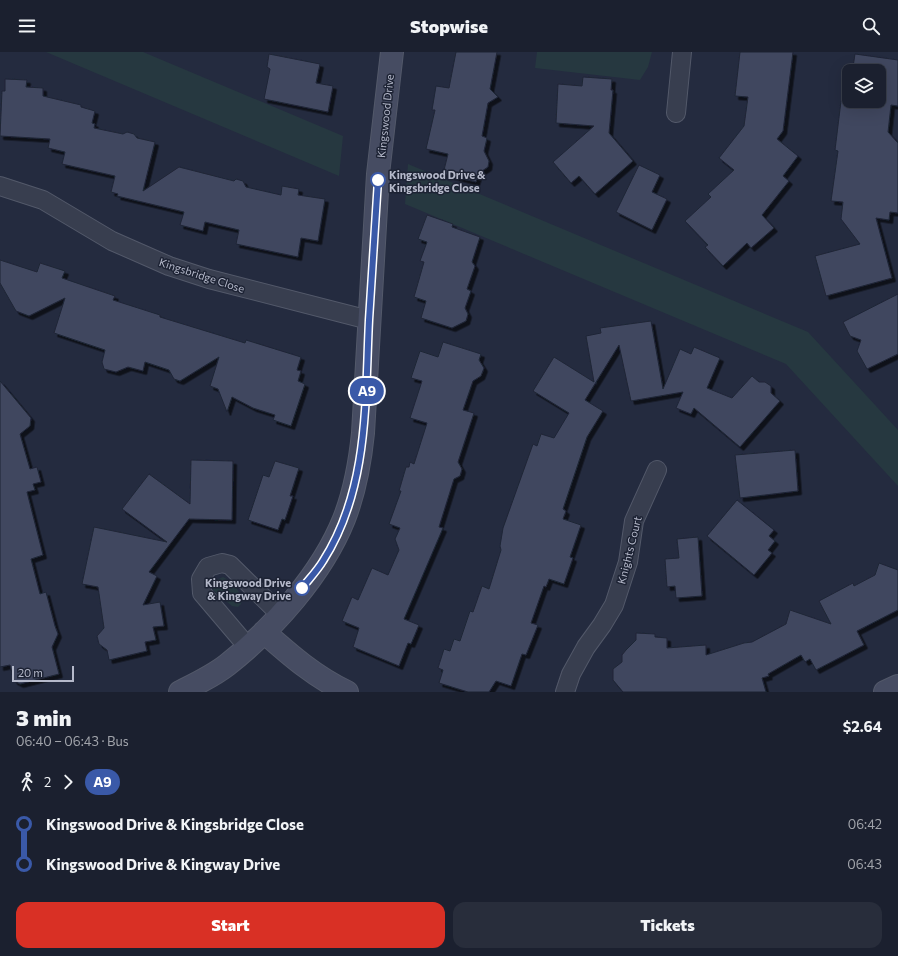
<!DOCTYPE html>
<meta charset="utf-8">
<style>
body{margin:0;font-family:Commissioner,sans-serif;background:#282d3b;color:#f1f3f6;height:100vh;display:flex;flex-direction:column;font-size:15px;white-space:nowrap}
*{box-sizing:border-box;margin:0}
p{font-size:13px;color:#a0a3aa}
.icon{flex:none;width:22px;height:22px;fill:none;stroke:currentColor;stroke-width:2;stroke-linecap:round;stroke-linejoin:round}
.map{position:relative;height:640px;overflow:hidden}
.details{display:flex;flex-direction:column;background:#1b202f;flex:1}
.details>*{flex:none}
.badge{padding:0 8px;border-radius:13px;font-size:14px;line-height:26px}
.tools{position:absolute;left:842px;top:12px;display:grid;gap:8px}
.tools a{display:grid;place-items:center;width:44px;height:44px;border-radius:8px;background:#1b202f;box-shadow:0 4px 16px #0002,0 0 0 1px #393e4b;font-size:20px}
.scale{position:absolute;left:12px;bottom:10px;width:62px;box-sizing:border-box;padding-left:4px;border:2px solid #b5b9ca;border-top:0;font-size:11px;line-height:14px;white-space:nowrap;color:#b5b9ca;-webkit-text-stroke:3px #1d2334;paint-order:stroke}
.map>.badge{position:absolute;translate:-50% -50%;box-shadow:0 0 0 2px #fff}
.legs{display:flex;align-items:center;gap:6px;height:44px;padding:0 16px;font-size:13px}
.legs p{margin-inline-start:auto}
.head{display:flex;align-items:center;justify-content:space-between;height:68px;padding:0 16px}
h1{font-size:22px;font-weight:800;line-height:30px}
.action{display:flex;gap:8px;margin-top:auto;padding:8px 16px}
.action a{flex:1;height:46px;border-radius:12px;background:#d93025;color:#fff;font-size:16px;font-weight:800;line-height:46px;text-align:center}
.action a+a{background:#282d3b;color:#f1f3f6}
ul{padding:0 16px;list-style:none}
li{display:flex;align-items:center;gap:14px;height:40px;font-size:15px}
li i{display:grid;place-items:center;width:6px;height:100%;margin:0 5px;background:currentColor}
li i::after{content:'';width:10px;height:10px;margin:-5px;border:3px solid;border-radius:50%;background:#1b202f}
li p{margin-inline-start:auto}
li:first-child i{background:linear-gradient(#0000 50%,currentColor 0)}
li:last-child i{background:linear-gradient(currentColor 50%,#0000 0)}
header{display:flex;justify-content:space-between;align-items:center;height:52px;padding:0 16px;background:#1b202f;font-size:18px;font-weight:800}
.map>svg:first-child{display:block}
.green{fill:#263840}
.building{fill:#40475f;stroke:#1f2536;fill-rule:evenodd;filter:url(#shadow)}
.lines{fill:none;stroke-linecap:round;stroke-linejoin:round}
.street-casing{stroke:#53596a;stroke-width:20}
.secondary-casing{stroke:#53596a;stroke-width:24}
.street{stroke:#383e4f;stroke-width:18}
.secondary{stroke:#464c62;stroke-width:22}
.line-1-casing{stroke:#fff;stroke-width:9}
.line-1{stroke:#3a59a8;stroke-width:6}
.stop-1-dot{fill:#fff;stroke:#3a59a8;stroke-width:2}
.labels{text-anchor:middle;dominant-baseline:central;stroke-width:3;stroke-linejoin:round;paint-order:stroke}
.street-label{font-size:11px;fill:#b5b9ca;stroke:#1d2334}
.stop-label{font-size:11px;font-weight:bold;fill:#b5b9ca;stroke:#1d2334;text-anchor:start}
</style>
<header><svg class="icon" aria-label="menu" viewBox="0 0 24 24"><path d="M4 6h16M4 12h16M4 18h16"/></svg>Stopwise<svg class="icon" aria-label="search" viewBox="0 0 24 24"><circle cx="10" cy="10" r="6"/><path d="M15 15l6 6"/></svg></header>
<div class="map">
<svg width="898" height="640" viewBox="0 0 898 640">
<defs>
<filter id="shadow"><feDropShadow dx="3.5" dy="3.5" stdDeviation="0" flood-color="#0009"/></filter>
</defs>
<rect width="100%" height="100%" fill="#242b3f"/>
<!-- green -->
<path class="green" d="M46 0H143L343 84 339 124Z
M537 0H652L648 15 640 28 535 16Z
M408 112 808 280 898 378V434L786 312 405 152Z
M223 525C232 529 244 542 241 552L238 555 232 554 213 538C213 530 216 528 223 525Z"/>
<!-- building -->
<path class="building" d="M456 0H497L490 37 498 45 488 51 482 84 487 86 484 99 489 109 488 115 479 121 476 130 443 122 448 102 426 97 435 58H432L436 34 449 36Z
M740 0H793L783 79 777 87 798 104 783 124 789 129 762 163 774 176 751 196 747 191 723 214 705 195 708 193 685 169 711 145 708 142 734 118 719 106 744 74 748 45 735 44Z
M269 2 320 12 316 31 333 34 328 60 264 47 270 17 267 15Z
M855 2 898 8V54L891 53 888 80 898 91V161L890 160 889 168 876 166 892 226 826 244 815 204 860 192 841 167 843 150 831 149 838 99 835 98 841 49H843L847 15H853ZM849 19H879V49H849Z
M583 25 612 27 611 38H613L609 81 633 109 595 142 579 124 571 131 553 110 594 74 556 71 558 32 582 34Z
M5 27 27 28 26 35 43 36V44L81 53V55L95 59 92 71 95 72 94 76 123 82 127 80 134 82 137 86 155 90 143 139 179 115 234 129 236 127 243 129 246 135 281 143 282 134 299 137 298 143 325 147 318 189 301 186 298 205 236 192 239 178 205 170 203 179 180 173 184 160 117 144 118 142 111 140 115 124 62 112 65 100 48 96 50 87 0 84 2 39H5Z
M639 113 660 123 652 140 667 147 652 178 616 160Z
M427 163 453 172 452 175 480 185 472 210 475 214 467 237 471 239 465 256 468 262 466 269 452 276 421 266 426 249 414 245 424 210 420 209 427 190 418 187Z
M0 208 37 220 40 211 65 219 62 226 115 244 113 248 160 263V265L245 291 246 288 301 305 297 318 301 319 298 329 305 332 291 374 273 368 275 363 253 356 232 345 227 360 218 337 210 334 219 305 180 329 174 327 169 318 145 310 143 319 128 315 116 320 104 317 102 310 105 298 54 281 65 246 29 264 16 259 0 231Z
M898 242V302L867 317 857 299 861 288 850 284 843 270Z
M651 269 663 337 680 297 691 302 694 295 720 306 707 336 732 346 752 324 759 330H765L771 334V341L780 349 740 395 694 356 691 362 676 356 683 340 631 349 619 293 585 348 603 359 587 385 563 457 566 459 563 467 581 473 570 505 573 506 564 532 549 527 546 535 544 534 531 571 538 573 526 603 522 602 511 634 496 629 489 640H468L439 631 443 618 438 616 444 597 450 599 454 587 460 589 470 559 473 560 482 534 489 537 501 498 500 494 503 476 533 392 537 394 541 382 554 386 569 361 533 339 554 305 594 330 586 284 601 281 600 276Z
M443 290 481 302 479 308 484 316 481 324 473 329 463 358 474 361 458 410 462 417 460 424 454 427 439 475 443 476 404 567 419 573 411 592 408 591 399 614 353 595 359 576 342 569 352 545 358 548 372 516 388 523 399 498 395 487 400 476 389 472 401 439H399L406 415H409L410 410 414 412 427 371 410 366 422 329 411 326 420 299 438 305Z
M0 329 31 366 30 374 20 382 30 417 37 415 41 430 33 432 35 438 27 440 43 503 31 507 40 542 46 540 55 574 58 582 52 595 59 622 20 632 14 629 10 613 0 615Z
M795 398 798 439 740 446 735 403Z
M191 408 233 409 232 468 189 467 149 520 157 524 143 553 160 550 164 574 153 575 156 588 145 590 147 599 109 608 107 598 99 592 97 584 104 576 98 535 82 532 94 475 167 490 122 457 149 422 190 452Z
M275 409 299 416 290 444H293L285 468 282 467 278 478 248 468 263 423 269 425Z
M737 448 774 478 769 484 775 489 768 498 772 501 754 523 707 484Z
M698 485 702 544 676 546 675 534 667 535 665 507 679 506 677 487Z
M879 511 898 518V558L857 579 864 593 816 618 810 607 805 610 801 603 768 622 769 624 762 626 766 640H623L613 628V617L622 610V603L626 598 636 588V581L655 582V585L667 586V596L706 593V603L744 591 752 590 786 572 790 558 831 572 819 549 853 531 854 534 875 523Z"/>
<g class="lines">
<!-- street casing -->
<g class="street-casing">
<path id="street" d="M676 61 682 0
M0 134 43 148 112 189 169 214 209 227 369 268
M247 594 202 541 201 527 208 515 222 511 230 513 281 563
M565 640 571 622 586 595 602 573 614 553 628 510 634 469 657 418"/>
</g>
<!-- secondary casing -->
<g class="secondary-casing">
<path id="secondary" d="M264 580C290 603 315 625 347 640
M180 640C196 632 213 624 227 613 273 577 322 522 344 467 355 439 360 411 363 381L378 122 392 0
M885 640 898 634"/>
</g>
<!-- street -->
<use href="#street" class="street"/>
<!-- secondary -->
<use href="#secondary" class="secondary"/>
</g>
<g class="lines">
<!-- line-1 casing -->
<g class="line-1-casing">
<path id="line-1" d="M302 536C309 527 317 519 323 509 369 437 365 350 369 268 372 221 375 175 378 128"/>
</g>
<!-- line-1 -->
<use href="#line-1" class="line-1"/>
</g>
<!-- markers -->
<g class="stop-1-dot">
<circle cx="378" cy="128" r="7"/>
<circle cx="302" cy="536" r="7"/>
</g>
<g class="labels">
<!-- street labels -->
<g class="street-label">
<text transform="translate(385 64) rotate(-84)">Kingswood Drive</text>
<text transform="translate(202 223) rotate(18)">Kingsbridge Close</text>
<text transform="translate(629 498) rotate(-76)">Knights Court</text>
</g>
<!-- stop labels -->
<g class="stop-label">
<text x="389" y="122">Kingswood Drive &amp;<tspan x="389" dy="13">Kingsbridge Close</tspan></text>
<text x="291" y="530" text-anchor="end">Kingswood Drive<tspan x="291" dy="13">&amp; Kingway Drive</tspan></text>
</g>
</g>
</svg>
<div class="tools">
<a><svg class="icon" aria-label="layers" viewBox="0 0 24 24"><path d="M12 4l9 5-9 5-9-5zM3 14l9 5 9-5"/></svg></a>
</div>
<div class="scale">20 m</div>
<b class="badge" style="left:367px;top:339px;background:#3a59a8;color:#fff">A9</b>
</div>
<section class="details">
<div class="head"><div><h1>3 min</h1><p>06:40 – 06:43 · Bus</p></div><b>$2.64</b></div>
<div class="legs"><svg class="icon" aria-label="walk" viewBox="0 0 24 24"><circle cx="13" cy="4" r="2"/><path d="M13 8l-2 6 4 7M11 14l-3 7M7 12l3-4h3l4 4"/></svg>2<svg class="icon" aria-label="forward" viewBox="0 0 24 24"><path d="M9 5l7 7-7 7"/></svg><b class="badge" style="background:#3a59a8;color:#fff">A9</b></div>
<ul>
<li><i style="color:#3a59a8"></i><b>Kingswood Drive &amp; Kingsbridge Close</b><p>06:42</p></li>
<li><i style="color:#3a59a8"></i><b>Kingswood Drive &amp; Kingway Drive</b><p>06:43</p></li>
</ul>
<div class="action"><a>Start</a><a>Tickets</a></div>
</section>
